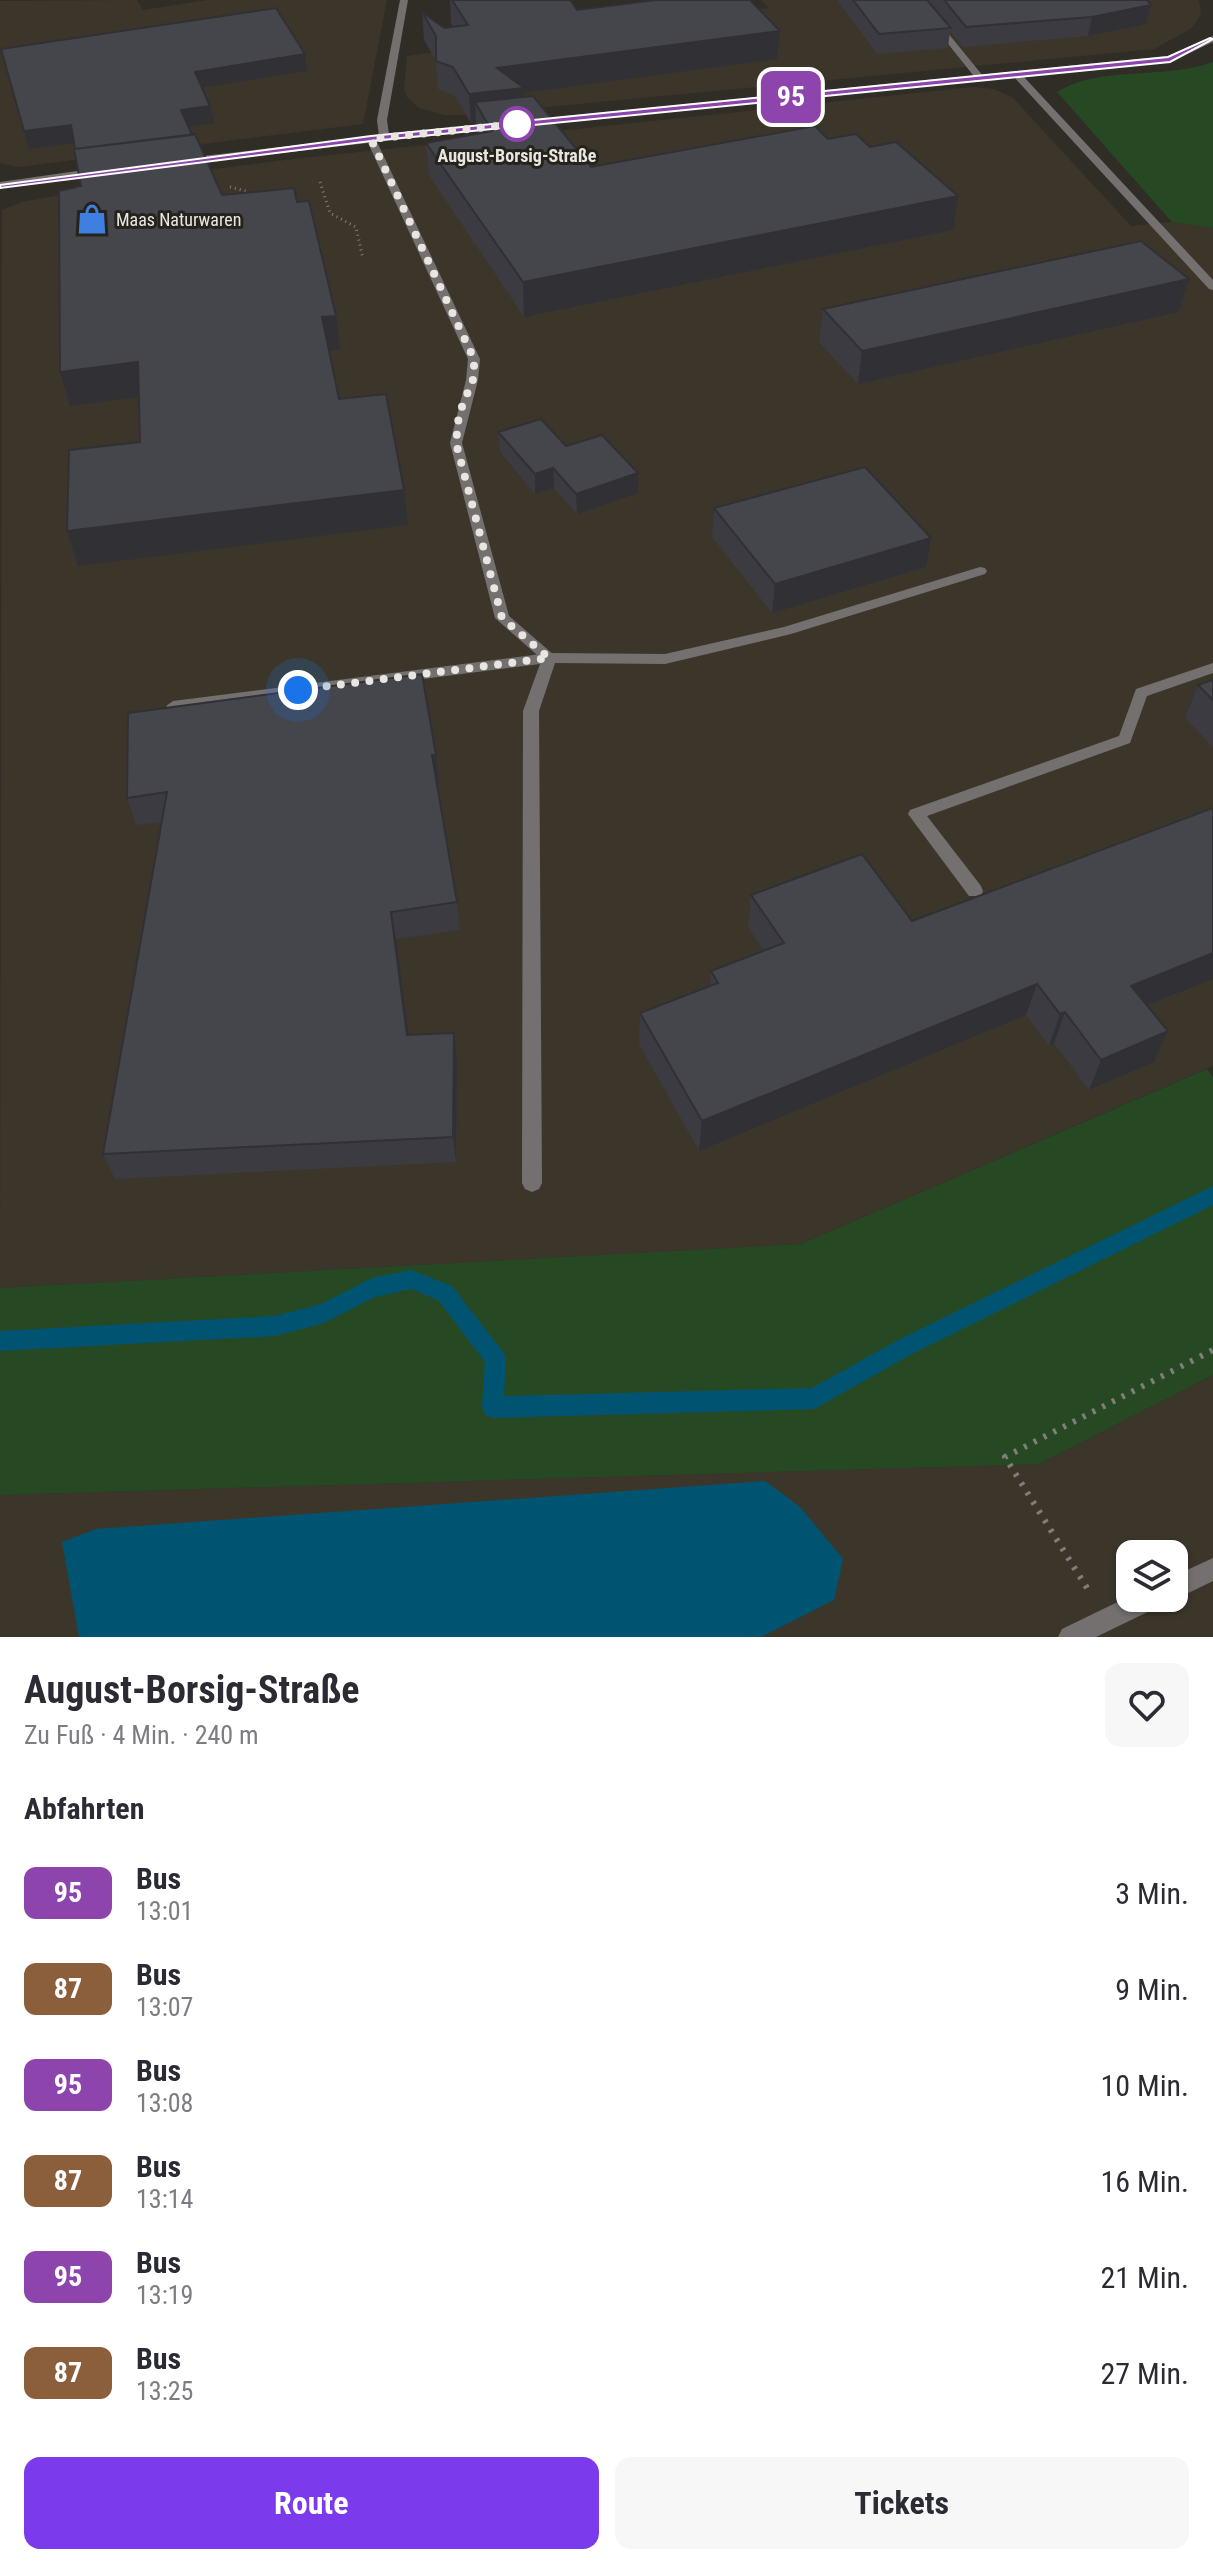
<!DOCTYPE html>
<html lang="de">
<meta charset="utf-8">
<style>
body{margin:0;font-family:"Roboto Condensed",sans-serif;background:#f7f7f7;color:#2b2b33;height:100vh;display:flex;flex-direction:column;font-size:30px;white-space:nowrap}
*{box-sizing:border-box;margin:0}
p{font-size:26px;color:#7c7c81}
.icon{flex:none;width:44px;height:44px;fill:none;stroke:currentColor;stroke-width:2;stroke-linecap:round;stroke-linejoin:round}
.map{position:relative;height:1637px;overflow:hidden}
.side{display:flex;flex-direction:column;background:#fff;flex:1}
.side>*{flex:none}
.badge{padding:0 16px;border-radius:12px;font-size:28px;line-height:52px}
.buttons{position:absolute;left:1116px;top:1540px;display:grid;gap:16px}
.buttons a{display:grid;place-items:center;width:72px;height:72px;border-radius:16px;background:#fff;box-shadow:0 2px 6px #0004;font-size:40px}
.you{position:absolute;width:40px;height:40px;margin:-20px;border:6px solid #fff;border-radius:50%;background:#1a73e8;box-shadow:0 0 0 12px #1a73e833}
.map>.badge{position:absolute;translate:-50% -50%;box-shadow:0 0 0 4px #fff}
h2{padding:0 24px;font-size:30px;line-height:72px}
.round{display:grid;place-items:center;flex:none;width:84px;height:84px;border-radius:16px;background:#f7f7f7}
.summary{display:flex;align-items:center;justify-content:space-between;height:136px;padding:0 24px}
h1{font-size:38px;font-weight:700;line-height:60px}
.cta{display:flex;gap:16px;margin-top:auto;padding:16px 24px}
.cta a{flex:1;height:92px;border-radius:16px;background:#7c3aed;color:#fff;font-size:32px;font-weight:700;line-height:92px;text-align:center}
.cta a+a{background:#f7f7f7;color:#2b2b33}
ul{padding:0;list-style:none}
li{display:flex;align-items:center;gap:24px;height:96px;padding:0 24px}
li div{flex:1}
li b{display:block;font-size:30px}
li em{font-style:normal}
li .badge{min-width:88px;font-weight:700;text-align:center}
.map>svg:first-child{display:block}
.built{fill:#3c362a;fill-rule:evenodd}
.green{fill:#264924}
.water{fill:#005471}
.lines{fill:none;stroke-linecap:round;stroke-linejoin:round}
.stream{fill:#005471;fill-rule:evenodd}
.path-far1{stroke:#817e79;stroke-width:3;stroke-dasharray:1 4;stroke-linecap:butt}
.path{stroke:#817e79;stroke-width:6;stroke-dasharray:3 8;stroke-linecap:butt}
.service{fill:#74706f;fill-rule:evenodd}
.minor{fill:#74706f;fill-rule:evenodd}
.wall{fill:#3b3b41}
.shaded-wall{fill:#303035}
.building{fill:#45454c;stroke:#303035;stroke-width:2}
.line{fill:#8e44ad;stroke:#fff;stroke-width:2}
.walk{stroke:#e9e6e2;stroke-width:8;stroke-dasharray:0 14.4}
.stop-dot{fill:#fff;stroke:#8e44ad;stroke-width:4}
.labels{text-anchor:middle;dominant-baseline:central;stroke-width:6;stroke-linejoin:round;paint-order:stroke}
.far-stop-label{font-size:18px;font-weight:bold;fill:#e9e6e2;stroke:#26231d}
.far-poi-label{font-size:18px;fill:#e9e6e2;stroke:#26231d;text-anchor:start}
</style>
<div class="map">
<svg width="1213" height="1637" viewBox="0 0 1213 1637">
<rect width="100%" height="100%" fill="#302d27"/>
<!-- built -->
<path class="built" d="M137 0 143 10 207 0H387L363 124 18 167 0 163V1Z
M761 0H1199L1201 14 1192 28 1154 49 464 115H444L419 108 407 97 404 88 407 56 768 8Z
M973 87 994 89 1013 98 1131 226 1172 222 1213 228V1066L801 1244 0 1288 2 210 22 202 176 174 293 159Z
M1213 1375V1637H0V1495L1039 1464ZM1130 1554H1174V1598H1130Z"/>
<!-- green -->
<path class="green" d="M1213 62V228L1172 222 1057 92C1099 65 1165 80 1213 62Z
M1207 1069 1213 1077V1375L1039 1464 0 1495V1288L801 1244Z"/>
<!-- water -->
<path class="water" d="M765 1481 800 1507 843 1559 834 1600 761 1637H79L62 1542 96 1529Z"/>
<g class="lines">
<!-- stream -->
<path class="stream" d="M1213 1186V1205L912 1354 814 1409 493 1418 485 1415 482 1407 485 1362 438 1300 411 1289 375 1297 324 1323 275 1336 0 1351V1331L275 1316 321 1304 372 1278 411 1270 452 1286 503 1352 506 1359 504 1396 812 1388 898 1340Z"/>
<!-- path-far1 -->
<path class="path-far1" d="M320 182 330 213 356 227 363 259
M230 187 249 192"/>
<!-- path -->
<path class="path" d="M1087 1588 1005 1457 1213 1350"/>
<!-- service -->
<path class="service" d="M913 0H921L983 76V80H977Z
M980 567 985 568 987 571 985 574 791 634 665 664 555 663 539 711 542 1183 539 1189 532 1192 525 1189 522 1183 523 711 540 664 173 711 166 706 173 701 549 653 665 654 784 627Z
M1213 663V673L1147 696 1130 743 927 816 981 886 983 891 981 896H969L908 814 910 810 1119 736 1136 689Z
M1213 1558V1581L1174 1600 1170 1598H1174V1576Z
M1130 1596 1164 1598 1160 1606 1096 1637H1058L1062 1629Z"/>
<!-- minor -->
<path class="minor" d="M400 0H408L387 120 389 135 495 123 500 126 495 129 377 142 480 359 478 380 462 443 509 616 554 655 556 658 554 661H544L495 618 450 443 466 380 468 359 368 143 184 164 179 161 184 158 379 136 377 120Z
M1213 36V42L1170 62 1023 76 1213 280V290L1209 289 1014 77 534 125 529 122 534 119 1168 56Z
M98 168 103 171 102 173 0 188V182Z"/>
</g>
<!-- wall -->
<path class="wall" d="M450 0H570L577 10 777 59 524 93V97L591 167 828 139 953 230 524 317 429 175 426 143 477 134 476 122 471 123 455 96 438 89 436 61 424 40 422 12 444 28 453 27 451 24Z
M837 0H1147L1146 24 1088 36 963 47 950 31 948 48 877 54Z
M1189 279 1179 312 858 384 819 342 823 309Z
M498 432 566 446 638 473V493L577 514 554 488 535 494 500 452Z
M714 508 926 567 772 613 712 537Z
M1213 680V747L1185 718 1198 685Z
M436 755 439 782 436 783 457 902 460 930 396 939 408 1035 454 1033 457 1059 456 1162 115 1179 103 1154 162 822 136 825 127 798Z
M1213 808V979L1147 1006 1168 1031 1154 1062 1089 1090 1054 1043 1049 1046 1026 1015 699 1151 639 1044 640 1013 710 986 711 971 764 951 748 927 751 895 912 921Z"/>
<!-- shaded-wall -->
<path class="shaded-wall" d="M1151 5 1146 24 1088 36 1092 17Z
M780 31 777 59 524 93 525 117 475 102 476 122 471 123 469 94 497 68Z
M305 54 307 71 198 88 195 72Z
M210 106 214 123 185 127 181 110Z
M71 125 75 143 29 149 24 131Z
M958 196 953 230 524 317 523 282Z
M1189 279 1179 312 858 384 862 351Z
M336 316 340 349 327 351 322 317Z
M138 362 147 396 70 406 60 372Z
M553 468 554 488 535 494V474Z
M638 473V493L577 514 576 494Z
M404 490 408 525 78 566 67 531Z
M931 538 926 567 772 613 775 584Z
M432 755H436L439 782 435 783Z
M391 912 396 939 412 1061 407 1035Z
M1213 953V979L1118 1017 1131 986Z
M1037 984 1026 1015 699 1151 702 1121Z
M1065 1012 1054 1043 1049 1046 1060 1014Z
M1168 1031 1154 1062 1089 1090 1101 1060Z
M454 1033 457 1059 456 1162 453 1137Z"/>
<!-- building -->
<path class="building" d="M452 0H570L577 10 656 0H750L780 31 497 68 524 88 469 94 453 67 436 61V36L422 12 444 28 468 25Z
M853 0H927L951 28 879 34Z
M944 0H1147L1151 5 1092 17 966 27Z
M276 8 305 54 195 72 210 106 181 110 192 135 75 149 71 125 24 131 1 49Z
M533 96 591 167 815 126 828 139 856 134 870 147 896 142 958 196 523 282 426 143 492 131 475 102Z
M195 134 222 195 294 188 297 202 309 201 336 316 322 317 339 399 386 394 404 490 67 531 69 450 140 442 138 362 60 372 59 191 81 186 74 149Z
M1141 241 1189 279 862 351 823 309Z
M541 419 566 446 602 435 638 473 576 494 553 468 535 474 498 432Z
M865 467 931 538 775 584 714 508Z
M422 674 436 755H432L457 902 391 912 407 1035 454 1033 453 1137 103 1154 167 792 127 798 128 713Z
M1213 680V700L1198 685Z
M1213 808V953L1131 986 1168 1031 1101 1060 1065 1012 1060 1014 1037 984 702 1121 640 1013 718 983 711 971 784 943 751 895 862 854 912 921Z"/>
<!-- line -->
<path class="line" d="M1210 38 1213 39 1170 62 371 141 0 188V185L371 136 1168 57Z"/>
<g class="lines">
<!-- walk -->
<path class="walk" d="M298 690 549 658 502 618 456 443 459 414 474 377V359L371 139 517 124"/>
</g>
<!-- icons -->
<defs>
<g id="shop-bare" transform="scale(2.4)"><path d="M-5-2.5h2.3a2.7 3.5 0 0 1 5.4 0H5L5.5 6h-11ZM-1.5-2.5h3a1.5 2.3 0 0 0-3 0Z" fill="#3f7fe0" stroke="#26231d" stroke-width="2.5" paint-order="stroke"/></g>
</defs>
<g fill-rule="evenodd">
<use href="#shop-bare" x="92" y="219"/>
</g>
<!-- markers -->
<circle class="stop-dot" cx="517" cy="124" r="16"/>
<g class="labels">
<!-- far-stop labels -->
<g class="far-stop-label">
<text x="517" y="155">August-Borsig-Straße</text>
</g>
<!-- far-poi labels -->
<g class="far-poi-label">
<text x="116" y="219">Maas Naturwaren</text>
</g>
</g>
</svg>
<div class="buttons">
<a><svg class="icon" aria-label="layers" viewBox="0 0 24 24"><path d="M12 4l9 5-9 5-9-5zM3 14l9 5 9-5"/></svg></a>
</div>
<div class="you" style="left:298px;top:690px"></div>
<b class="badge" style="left:791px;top:97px;background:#8e44ad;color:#fff">95</b>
</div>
<section class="side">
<div class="summary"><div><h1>August-Borsig-Straße</h1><p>Zu Fuß · 4 Min. · 240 m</p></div><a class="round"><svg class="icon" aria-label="heart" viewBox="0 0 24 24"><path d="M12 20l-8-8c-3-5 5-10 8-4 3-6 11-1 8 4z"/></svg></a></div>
<h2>Abfahrten</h2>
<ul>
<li><span class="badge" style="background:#8e44ad;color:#fff">95</span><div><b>Bus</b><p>13:01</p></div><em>3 Min.</em></li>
<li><span class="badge" style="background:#8b5e3c;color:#fff">87</span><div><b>Bus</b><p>13:07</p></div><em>9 Min.</em></li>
<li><span class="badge" style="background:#8e44ad;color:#fff">95</span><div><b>Bus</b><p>13:08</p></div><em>10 Min.</em></li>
<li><span class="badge" style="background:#8b5e3c;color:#fff">87</span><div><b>Bus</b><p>13:14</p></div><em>16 Min.</em></li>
<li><span class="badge" style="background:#8e44ad;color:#fff">95</span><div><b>Bus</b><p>13:19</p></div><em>21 Min.</em></li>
<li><span class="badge" style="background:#8b5e3c;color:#fff">87</span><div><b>Bus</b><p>13:25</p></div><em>27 Min.</em></li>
</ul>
<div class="cta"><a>Route</a><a>Tickets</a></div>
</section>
